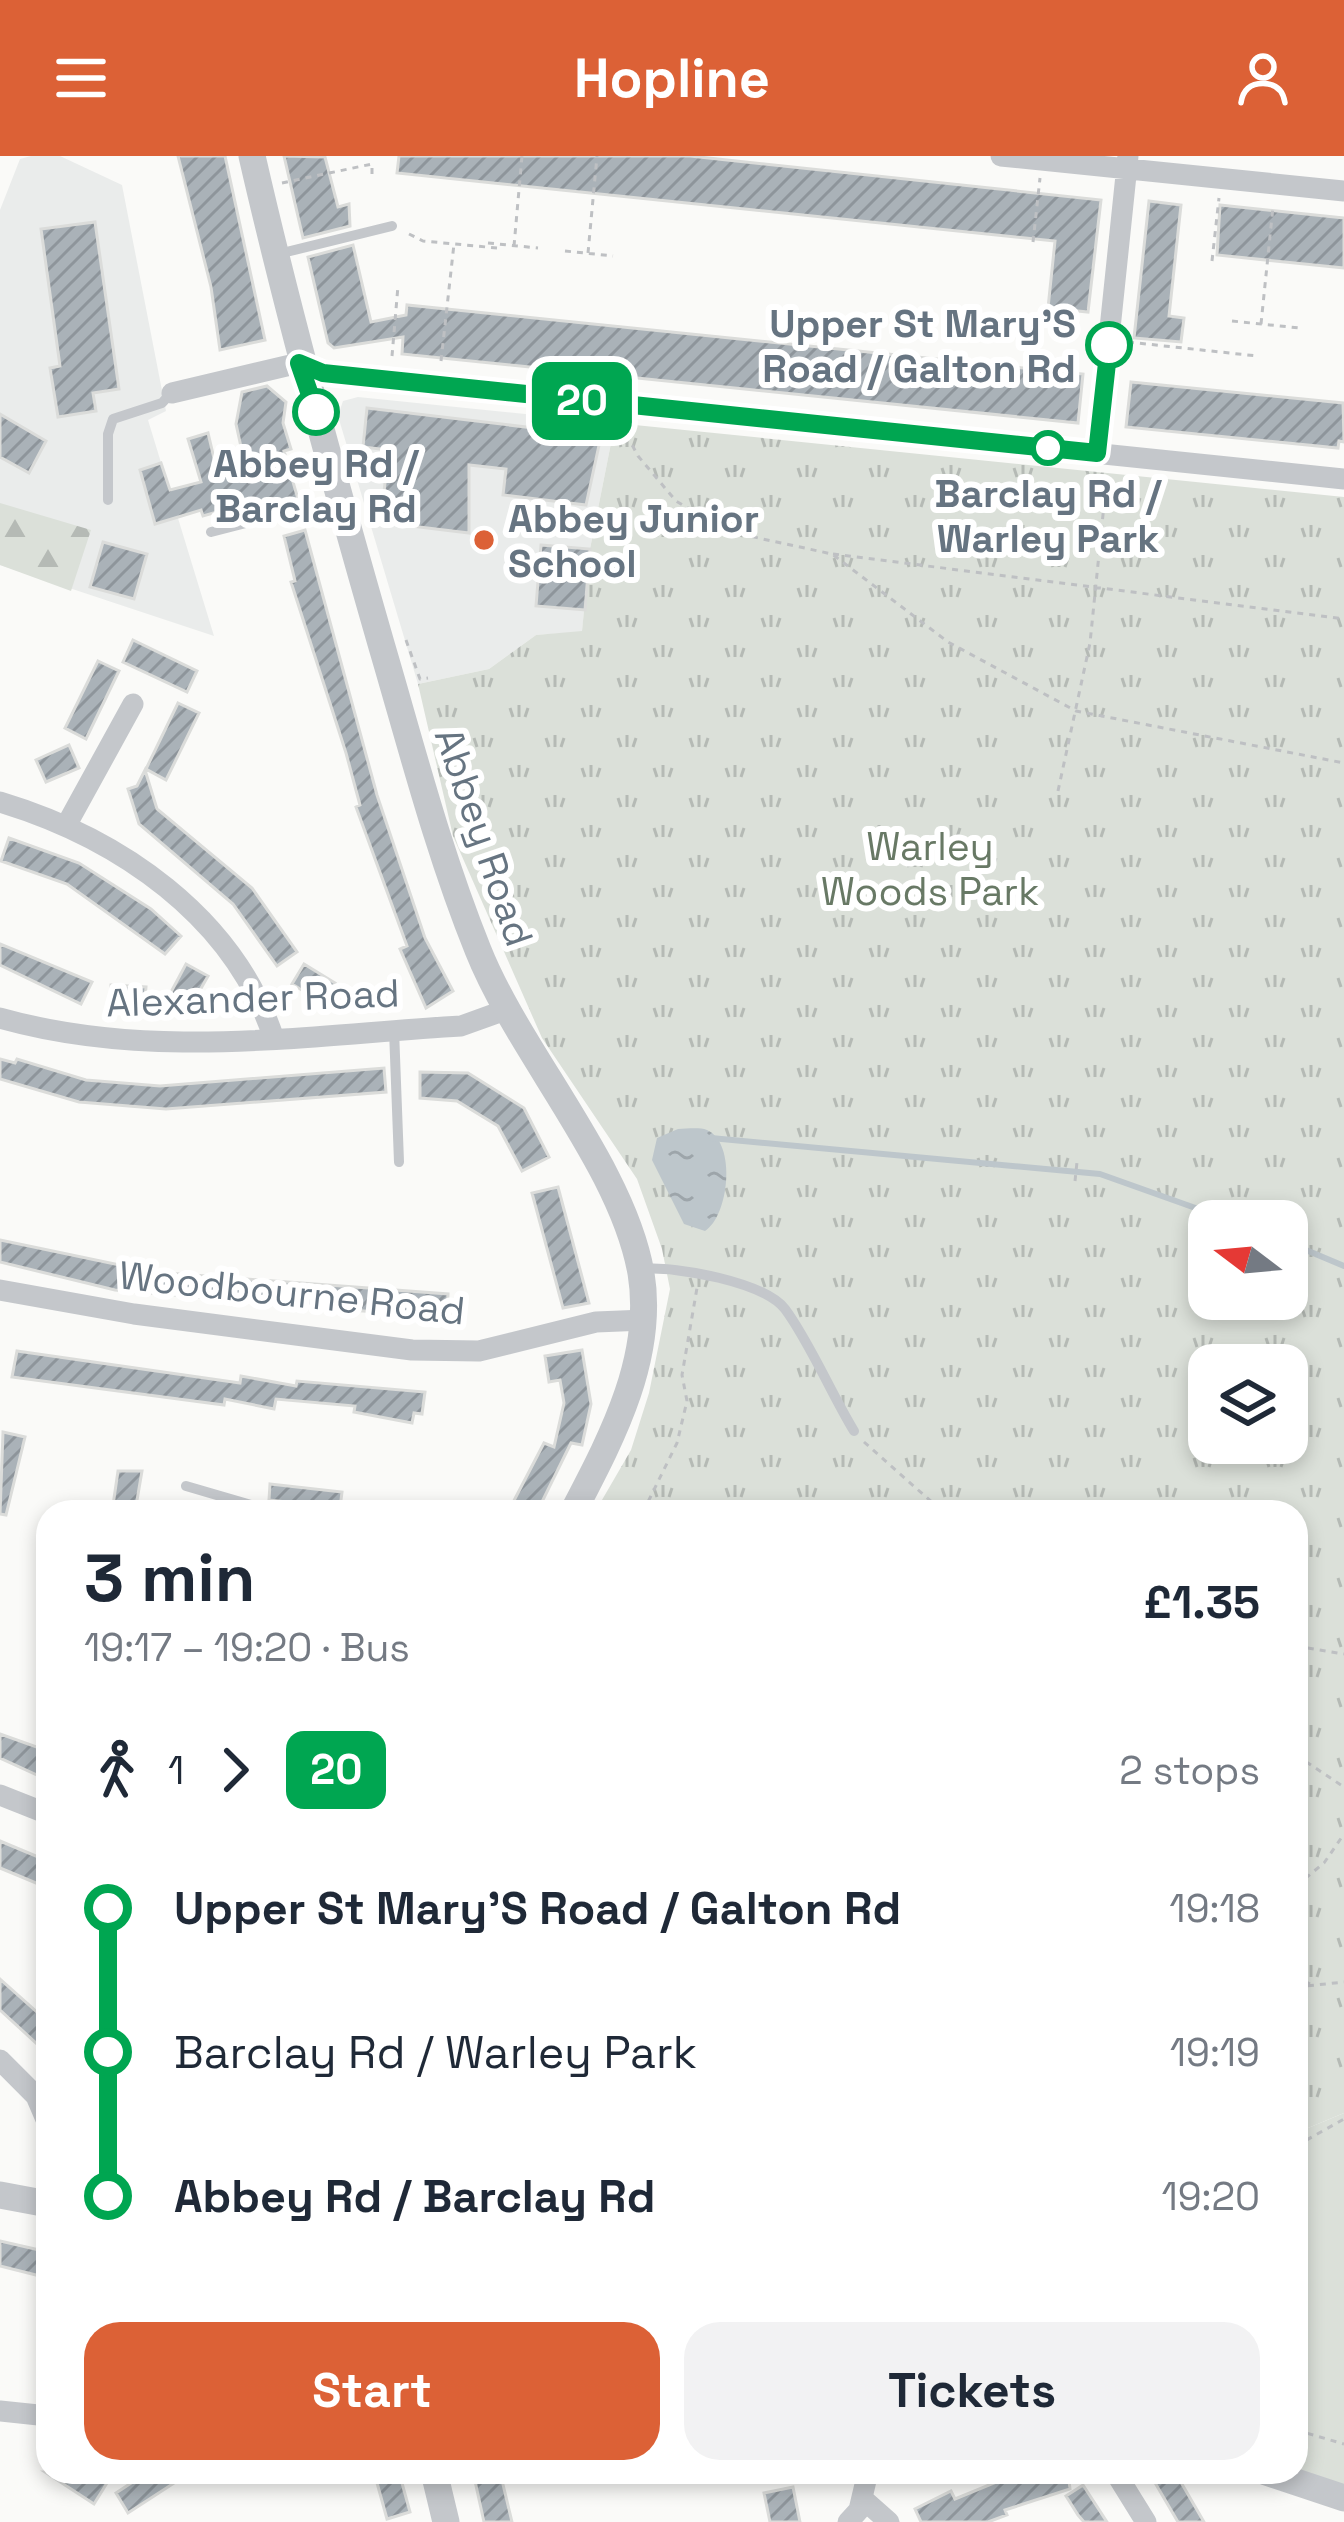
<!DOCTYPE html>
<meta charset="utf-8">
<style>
body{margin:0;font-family:"Space Grotesk",sans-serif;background:#f2f2f3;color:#1f2937;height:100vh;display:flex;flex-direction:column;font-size:45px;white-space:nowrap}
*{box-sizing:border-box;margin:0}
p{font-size:39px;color:#747a83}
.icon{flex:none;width:66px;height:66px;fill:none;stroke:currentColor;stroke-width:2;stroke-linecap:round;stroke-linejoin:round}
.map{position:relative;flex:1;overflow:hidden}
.details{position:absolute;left:36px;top:1344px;width:1272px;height:984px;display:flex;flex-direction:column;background:#fff;border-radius:36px;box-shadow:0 6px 18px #0003}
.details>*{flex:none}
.badge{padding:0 24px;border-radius:18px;font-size:42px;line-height:78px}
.needle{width:78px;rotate:286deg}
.controls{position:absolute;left:1188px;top:1044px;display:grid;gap:24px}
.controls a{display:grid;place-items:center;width:120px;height:120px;border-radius:24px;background:#fff;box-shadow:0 6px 18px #0003;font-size:60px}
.map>.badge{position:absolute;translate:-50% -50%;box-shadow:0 0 0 6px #fff}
.legs{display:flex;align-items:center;gap:18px;height:132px;padding:0 48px;font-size:39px}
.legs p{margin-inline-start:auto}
.overview{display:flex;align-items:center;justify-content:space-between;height:204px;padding:0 48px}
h1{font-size:66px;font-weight:700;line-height:90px}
.primary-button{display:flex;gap:24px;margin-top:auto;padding:24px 48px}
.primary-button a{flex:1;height:138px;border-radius:36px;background:#dc6136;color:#fff;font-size:48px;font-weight:700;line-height:138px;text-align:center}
.primary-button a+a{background:#f2f2f3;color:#1f2937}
ul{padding:0 48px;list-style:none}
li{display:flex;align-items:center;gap:42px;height:144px;font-size:45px}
li i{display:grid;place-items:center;width:18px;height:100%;margin:0 15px;background:currentColor}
li i::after{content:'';width:30px;height:30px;margin:-15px;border:9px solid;border-radius:50%;background:#fff}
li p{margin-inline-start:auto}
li:first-child i{background:linear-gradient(#0000 50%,currentColor 0)}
li:last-child i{background:linear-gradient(currentColor 50%,#0000 0)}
header{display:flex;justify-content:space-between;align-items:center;height:156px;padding:0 48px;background:#dc6136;color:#fff;font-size:54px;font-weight:700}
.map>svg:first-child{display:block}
.built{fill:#eaeceb}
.green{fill:#dbe0d9}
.forest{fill:url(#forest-firs)}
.park{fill:url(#park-tufts);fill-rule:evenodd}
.water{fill:url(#water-ripples)}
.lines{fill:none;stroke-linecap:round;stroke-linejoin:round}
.stream{stroke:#bdc6cb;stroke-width:6}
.building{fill:url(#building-hatch);stroke:#dbdcda;stroke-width:3}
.path{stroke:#bec0c3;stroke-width:3;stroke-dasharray:6 6;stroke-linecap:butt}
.service{stroke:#c4c7cb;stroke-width:10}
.minor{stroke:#c4c7cb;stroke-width:21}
.tertiary{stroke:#c4c7cb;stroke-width:27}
.line-1-casing{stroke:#fff;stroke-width:27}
.line-1{stroke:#00a651;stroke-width:18}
.stop-1-dot{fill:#fff;stroke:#00a651;stroke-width:6}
.poi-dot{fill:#dc6136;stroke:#fff;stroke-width:4.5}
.labels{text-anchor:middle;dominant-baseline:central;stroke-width:12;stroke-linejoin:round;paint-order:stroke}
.stop-label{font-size:39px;font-weight:bold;fill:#667481;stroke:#fff}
.poi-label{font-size:39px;font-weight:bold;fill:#667481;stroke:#fff;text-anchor:start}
.street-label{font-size:39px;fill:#667481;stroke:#fff}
.park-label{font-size:39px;fill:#687965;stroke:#fff}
</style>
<header><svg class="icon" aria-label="menu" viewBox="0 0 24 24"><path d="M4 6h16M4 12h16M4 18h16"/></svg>Hopline<svg class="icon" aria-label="person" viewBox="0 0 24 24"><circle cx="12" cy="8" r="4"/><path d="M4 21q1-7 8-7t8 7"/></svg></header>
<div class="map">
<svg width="1344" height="2366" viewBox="0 0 1344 2366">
<defs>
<pattern id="forest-firs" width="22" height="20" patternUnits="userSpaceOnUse" patternTransform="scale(3)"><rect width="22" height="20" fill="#dbe0d9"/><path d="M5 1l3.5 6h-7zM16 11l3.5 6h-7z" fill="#b5bab5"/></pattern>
<pattern id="park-tufts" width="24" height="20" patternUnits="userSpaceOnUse" patternTransform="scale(3)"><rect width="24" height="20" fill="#dbe0d9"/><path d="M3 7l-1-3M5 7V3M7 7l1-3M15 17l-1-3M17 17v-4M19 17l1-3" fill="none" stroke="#b5bab5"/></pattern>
<pattern id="water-ripples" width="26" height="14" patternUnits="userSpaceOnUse" patternTransform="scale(3)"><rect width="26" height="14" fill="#bdc6cb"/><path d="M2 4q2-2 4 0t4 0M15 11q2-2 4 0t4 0" fill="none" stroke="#9da5aa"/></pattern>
<pattern id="building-hatch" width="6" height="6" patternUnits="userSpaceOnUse" patternTransform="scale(3)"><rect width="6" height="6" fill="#aab2b8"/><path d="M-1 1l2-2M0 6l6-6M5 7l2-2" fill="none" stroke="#8e959b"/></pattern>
</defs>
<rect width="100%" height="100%" fill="#fafaf8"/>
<!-- built -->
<path class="built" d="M31 0H60L122 29 166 255 148 264 214 480 0 409V54L20 3Z
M358 241 615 267 590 393 582 476 536 479 489 513 418 528 338 260 343 245Z"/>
<!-- green -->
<path class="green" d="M1344 1957V2331L1296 2316V1977Z"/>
<!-- forest -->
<path class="forest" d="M0 347 91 374 71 435 0 409Z"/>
<!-- park -->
<path class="park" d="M615 267 1344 341V1957L1296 1977V1356H595L631 1294 649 1237 670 1133 662 1093 637 1023 542 882 453 680 418 528 489 513 536 479 582 475 590 393ZM1209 1065H1287V1143H1209ZM1209 1209H1287V1287H1209Z"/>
<!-- water -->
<path class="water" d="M678 973C686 973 699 971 707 974 737 987 729 1060 705 1075L684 1068 652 1004 657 982Z"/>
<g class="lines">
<!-- stream -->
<path class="stream" d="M711 982 1100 1018 1232 1065
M1287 1086 1344 1110"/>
</g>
<!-- building -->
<path class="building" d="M178 0H225L265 184 220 194 211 131Z
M284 0 325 1 338 51 349 48 350 70 303 82Z
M399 0H690L1101 44 1088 156 1048 152 1055 85 397 17Z
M1149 45 1181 49 1169 160 1184 162 1181 186 1134 182Z
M1220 49 1344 62V112L1217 99Z
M95 66 119 233 93 237 96 255 58 261 50 212 60 210 41 73Z
M353 89 371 166 406 159 407 149 1083 218 1078 267 402 198 403 181 334 192 328 187 308 101Z
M1131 226 1343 247 1344 286 1339 285 1338 292 1126 271Z
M267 230 286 246 283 267 291 293 284 295 298 343 246 353 245 348 203 360 201 354 155 368 140 314 161 307 170 334 201 326 188 283 208 277 217 315 245 309 236 268 242 236Z
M367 252 601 280 586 349 503 339 506 313 469 309V377L386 367 388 353 382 352 389 294 363 291Z
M0 258 46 285 29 317 0 301Z
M305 374 377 639 425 782 453 835 426 852 400 793 407 790 356 651 360 649 346 597 291 426 295 425 284 380Z
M103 386 147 398 134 443 90 431Z
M541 389 590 393 585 454 536 450Z
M133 484 197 515 187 536 123 506Z
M98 505 119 515 86 583 65 572Z
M178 547 199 557 166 624 146 613Z
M69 589 79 612 46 626 36 604Z
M145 614 157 653 252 732 297 796 277 810 233 748 139 668 128 633 137 630Z
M9 682 79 707 151 753 181 780 165 798 67 728 1 705Z
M0 788 92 826 81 848 0 809Z
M186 808 208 820 191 850 170 838Z
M304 808 335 827 323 847 292 828Z
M111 829 146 831 144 855 109 853Z
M0 903 15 907 17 903 86 924 160 930 384 912 386 936 166 953 79 946 0 923Z
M420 916 468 917 524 952 549 1001 522 1015 498 970 457 945 420 942Z
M558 1031 589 1147 563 1152 532 1037Z
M0 1084 153 1116 448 1138 447 1162 115 1134 0 1106Z
M582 1194 591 1248 582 1289 571 1287 537 1356H508L544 1287 554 1291 564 1247 560 1224 549 1226 545 1200Z
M17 1195 240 1227 241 1220 296 1230 297 1225 425 1236 422 1258 414 1257 412 1267 354 1256 355 1250 276 1243 274 1253 225 1243 224 1249 12 1221Z
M3 1276 25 1281 6 1359 0 1358Z
M118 1315H142L135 1356H112Z
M270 1328 342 1336 340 1352 269 1344Z
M0 1578 48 1595V1624L0 1602Z
M0 1685 48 1705V1732L0 1712Z
M0 1823 48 1866V1898L0 1854Z
M0 2085 48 2096V2122L0 2110Z
M45 2316H90L107 2327 94 2348Z
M148 2316H191L128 2357 116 2337Z
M374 2316H399L410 2356 387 2363Z
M473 2316H500L512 2366H484Z
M1021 2316H1068L1070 2333 1005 2354 1007 2359 988 2366H921L915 2353 951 2335 955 2343Z
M1169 2316H1175L1204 2366H1178L1154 2325Z
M1083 2329 1107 2366H1084L1078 2359 1066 2340Z
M793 2331 800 2366H770L764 2337Z"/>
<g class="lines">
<!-- path -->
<path class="path" d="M282 27 372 8V22
M409 78 423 85 497 92
M1033 86 1040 22
M488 87 538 92
M514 90 522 0
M565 95 613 100
M588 97 597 0
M1212 105 1219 42
M1232 165 1299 172
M1261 168 1273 51
M1128 186 1257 200
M392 200 398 130
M441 205 454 88
M621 268 638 300 676 345 726 375 832 398 948 486 1076 555 1344 607
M833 398 1344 463
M406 484 420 523 428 522
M1058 635 1090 487 1107 319
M1075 1025 1077 1006
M864 1286 943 1356
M643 1356 677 1287 687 1245 682 1219 697 1132
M1296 1490 1344 1498
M1296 1599 1344 1631
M1296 1730 1324 1707 1344 1678
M1296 1820 1310 1828
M1296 1831 1344 1826
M1296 1990 1344 1963
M1296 2274 1344 2288"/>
<!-- service -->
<path class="service" d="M278 98 392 70
M108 344V278L113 263 162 247 171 237
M211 376 337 343
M394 874 399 1006
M644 1113C676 1110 764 1126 785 1153 809 1185 832 1239 854 1275
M186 1330 275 1356"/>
<!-- minor -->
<path class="minor" d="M1001 0 1344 35
M172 237 299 207 323 217 1344 323
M1097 297 1128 0
M0 646C119 682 234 760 274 883
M67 668 133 548
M0 862C152 905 306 879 461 870L508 853
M0 1134 134 1158 412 1194 479 1195 596 1166 645 1164
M0 1639 48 1658
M0 1904 36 1940 48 1968
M0 2255 48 2260
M1115 2316 1146 2366
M863 2343 889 2366
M848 2366 859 2354 868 2316"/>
<!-- tertiary -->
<path class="tertiary" d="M252 0C290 166 335 328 382 491 412 593 438 695 478 794 519 897 622 1009 641 1117 655 1202 611 1283 573 1356
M0 2039 48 2048
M434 2316 446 2366
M1266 2316 1344 2342"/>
</g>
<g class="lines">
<!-- line-1 casing -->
<g class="line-1-casing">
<path id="line-1" d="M316 256 299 207 323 217 1097 297 1109 189"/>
</g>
<!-- line-1 -->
<use href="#line-1" class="line-1"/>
</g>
<!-- markers -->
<g class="stop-1-dot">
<circle cx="1109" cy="189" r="21"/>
<circle cx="316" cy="256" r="21"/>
<circle cx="1048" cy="292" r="15"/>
</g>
<circle class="poi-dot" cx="484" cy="384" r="12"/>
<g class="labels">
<!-- stop labels -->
<g class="stop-label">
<text x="1076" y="167" text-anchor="end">Upper St Mary'S<tspan x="1076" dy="45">Road / Galton Rd</tspan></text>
<text x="316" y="307">Abbey Rd /<tspan x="316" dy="45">Barclay Rd</tspan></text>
<text x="1048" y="337">Barclay Rd /<tspan x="1048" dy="45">Warley Park</tspan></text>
</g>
<!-- poi labels -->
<g class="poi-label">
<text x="508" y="362">Abbey Junior<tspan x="508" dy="45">School</tspan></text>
</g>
<!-- street labels -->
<g class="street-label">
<text transform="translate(484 681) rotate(71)">Abbey Road</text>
<text transform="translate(253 842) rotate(-2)">Alexander Road</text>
<text transform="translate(292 1137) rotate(6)">Woodbourne Road</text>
</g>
<!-- park labels -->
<g class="park-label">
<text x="930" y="690">Warley<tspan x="930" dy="45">Woods Park</tspan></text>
</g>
</g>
</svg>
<div class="controls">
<a><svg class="needle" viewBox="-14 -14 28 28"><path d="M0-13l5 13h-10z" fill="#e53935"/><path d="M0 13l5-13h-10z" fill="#747a83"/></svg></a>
<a><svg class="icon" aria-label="layers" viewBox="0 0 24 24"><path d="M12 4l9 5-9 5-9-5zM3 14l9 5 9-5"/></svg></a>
</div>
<b class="badge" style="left:582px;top:245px;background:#00a651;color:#fff">20</b>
<section class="details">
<div class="overview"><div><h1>3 min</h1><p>19:17 – 19:20 · Bus</p></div><b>£1.35</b></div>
<div class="legs"><svg class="icon" aria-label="walk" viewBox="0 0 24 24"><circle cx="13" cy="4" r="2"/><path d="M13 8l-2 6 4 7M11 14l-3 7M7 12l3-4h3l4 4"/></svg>1<svg class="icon" aria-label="forward" viewBox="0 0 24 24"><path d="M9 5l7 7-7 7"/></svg><b class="badge" style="background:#00a651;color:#fff">20</b><p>2 stops</p></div>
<ul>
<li><i style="color:#00a651"></i><b>Upper St Mary'S Road / Galton Rd</b><p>19:18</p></li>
<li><i style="color:#00a651"></i><span>Barclay Rd / Warley Park</span><p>19:19</p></li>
<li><i style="color:#00a651"></i><b>Abbey Rd / Barclay Rd</b><p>19:20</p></li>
</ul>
<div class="primary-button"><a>Start</a><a>Tickets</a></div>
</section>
</div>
